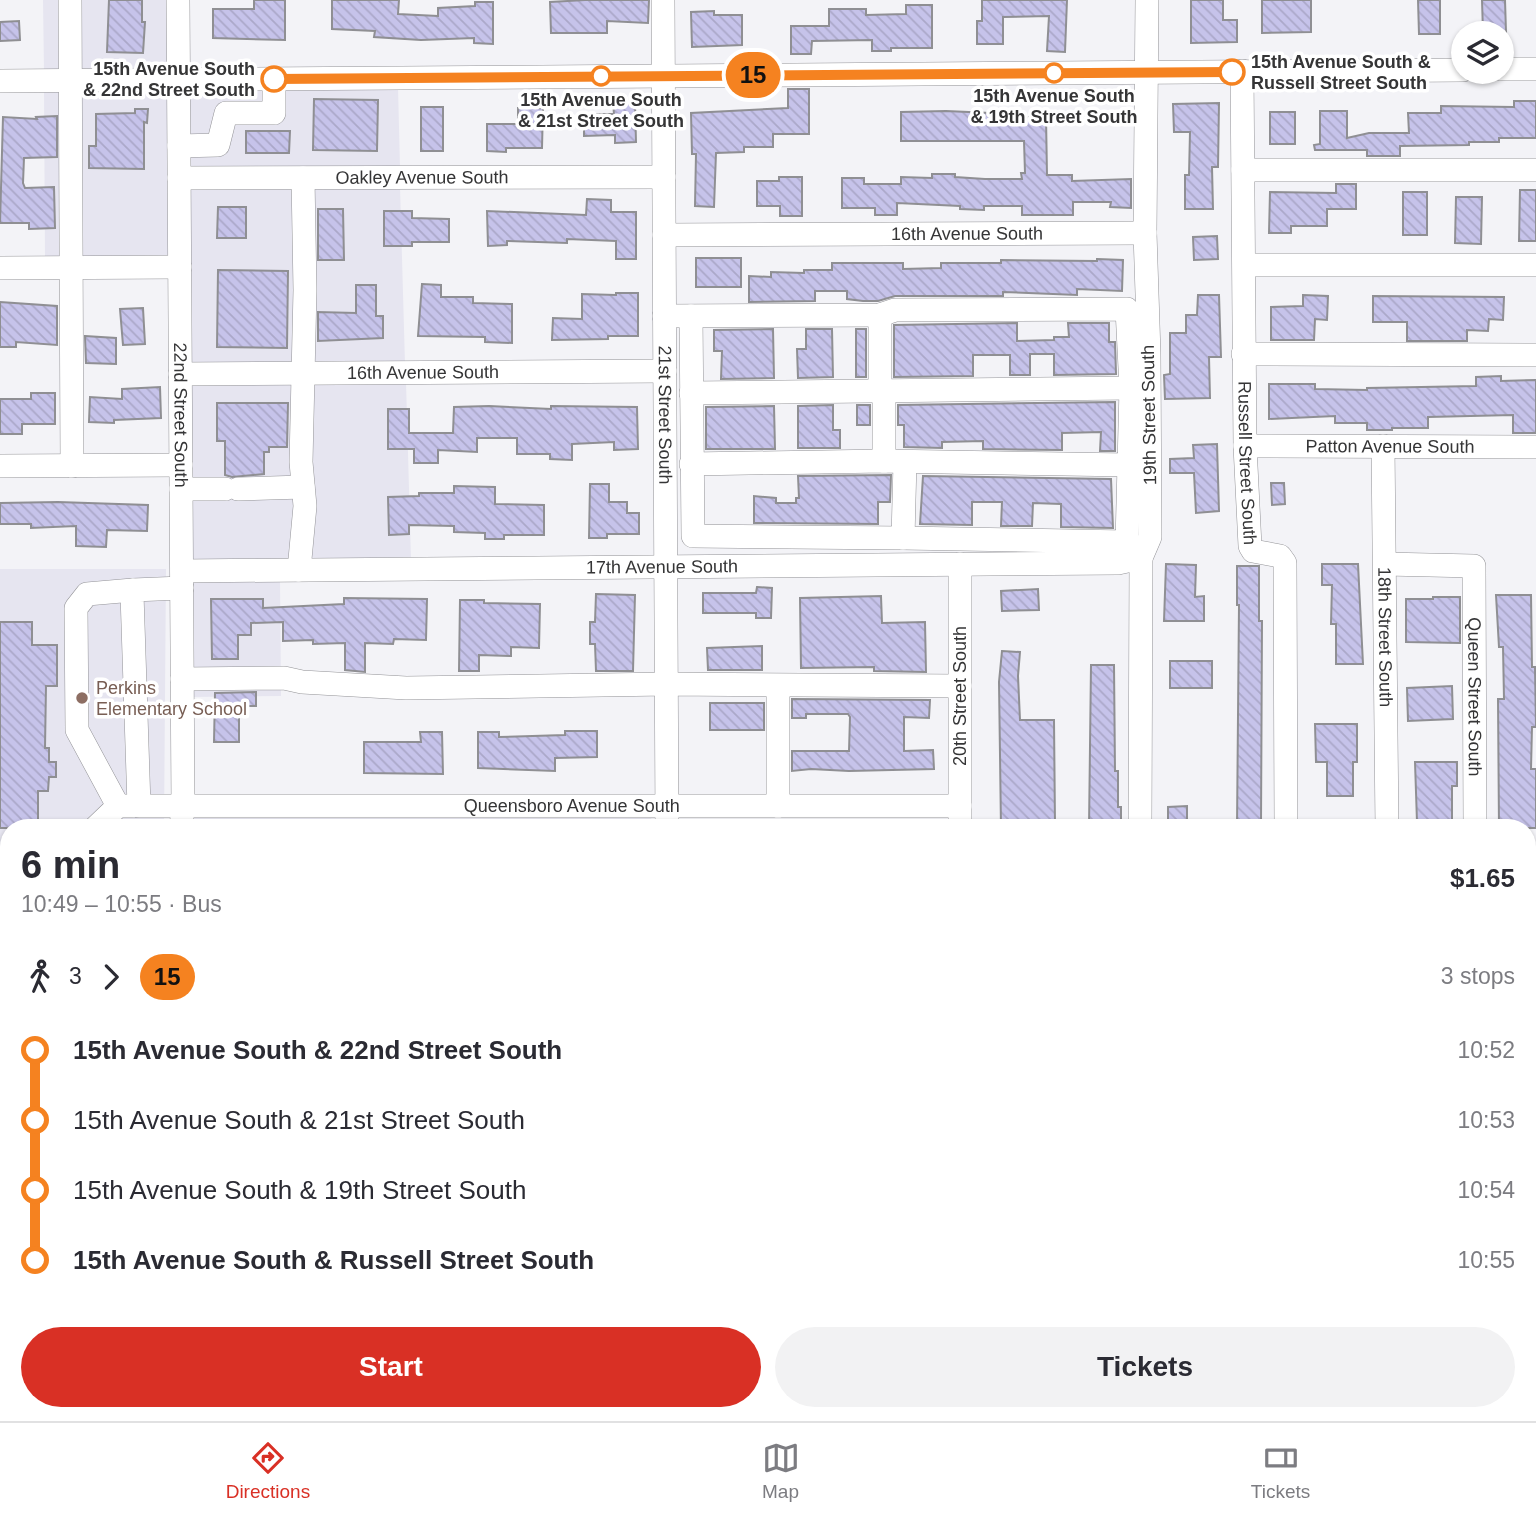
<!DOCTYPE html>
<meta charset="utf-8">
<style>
body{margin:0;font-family:Arial,sans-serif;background:#f2f2f3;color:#2b2b33;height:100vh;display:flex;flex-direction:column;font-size:26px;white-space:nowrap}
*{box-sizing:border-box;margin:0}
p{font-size:23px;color:#7c7c81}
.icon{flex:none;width:38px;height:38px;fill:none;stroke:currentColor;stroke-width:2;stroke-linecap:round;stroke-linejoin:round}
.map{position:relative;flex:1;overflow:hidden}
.side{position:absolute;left:0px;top:819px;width:1536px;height:602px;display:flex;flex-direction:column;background:#fff;border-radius:28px 28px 0 0;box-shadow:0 2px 5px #0004}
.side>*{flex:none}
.badge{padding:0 14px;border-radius:23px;font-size:24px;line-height:46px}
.controls{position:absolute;left:1451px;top:21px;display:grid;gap:14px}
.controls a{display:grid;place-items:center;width:63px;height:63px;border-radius:50%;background:#fff;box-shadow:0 2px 5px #0004;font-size:35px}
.map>.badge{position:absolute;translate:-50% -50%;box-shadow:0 0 0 4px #fff}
.legs{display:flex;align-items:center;gap:10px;height:77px;padding:0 21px;font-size:23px}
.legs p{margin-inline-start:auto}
.head{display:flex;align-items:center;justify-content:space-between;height:119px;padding:0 21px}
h1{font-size:38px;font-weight:600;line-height:52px}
.primary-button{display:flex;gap:14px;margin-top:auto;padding:14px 21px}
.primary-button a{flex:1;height:80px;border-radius:42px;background:#d93025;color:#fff;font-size:28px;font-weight:600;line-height:80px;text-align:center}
.primary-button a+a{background:#f2f2f3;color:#2b2b33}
ul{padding:0 21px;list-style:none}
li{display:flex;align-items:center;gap:24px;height:70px;font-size:26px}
li i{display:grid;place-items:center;width:10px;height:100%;margin:0 9px;background:currentColor}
li i::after{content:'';width:18px;height:18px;margin:-9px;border:5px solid;border-radius:50%;background:#fff}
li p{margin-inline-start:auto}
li:first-child i{background:linear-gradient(#0000 50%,currentColor 0)}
li:last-child i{background:linear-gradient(currentColor 50%,#0000 0)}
.dock{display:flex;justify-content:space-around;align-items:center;height:98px;border-top:2px solid #e1e1e2;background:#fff;font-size:19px;color:#7c7c81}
.dock a{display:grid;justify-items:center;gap:4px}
.dock .on{color:#d93025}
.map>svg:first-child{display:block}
.built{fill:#e6e5f0}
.building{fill:url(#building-back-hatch);stroke:#8f8f93;stroke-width:2}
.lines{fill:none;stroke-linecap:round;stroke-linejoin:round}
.minor-casing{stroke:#939397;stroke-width:24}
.minor{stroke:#fff;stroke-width:23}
.line-1-casing{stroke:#fff;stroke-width:16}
.line-1{stroke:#f58220;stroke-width:10}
.stop-1-dot{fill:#fff;stroke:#f58220;stroke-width:3.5}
.education-dot{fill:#8d6e63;stroke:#fff;stroke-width:2.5}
.labels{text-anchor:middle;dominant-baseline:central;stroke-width:7;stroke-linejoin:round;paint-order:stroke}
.stop-label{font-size:18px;font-weight:bold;fill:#353536;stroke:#fff}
.street-label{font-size:18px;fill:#353536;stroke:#fff}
.education-label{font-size:18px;fill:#785e54;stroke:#fff;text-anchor:start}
</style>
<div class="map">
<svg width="1536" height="1421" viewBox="0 0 1536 1421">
<defs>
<pattern id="building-back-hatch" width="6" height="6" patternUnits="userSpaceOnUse" patternTransform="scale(1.75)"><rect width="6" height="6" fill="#c6c3ea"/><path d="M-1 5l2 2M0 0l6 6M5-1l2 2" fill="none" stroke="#aba8c9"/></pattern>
</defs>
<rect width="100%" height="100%" fill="#f3f3f7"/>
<!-- built -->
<path class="built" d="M43 0H170V70L44 71Z
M398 87 400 168 187 169V89Z
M170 89 171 258H45L44 90Z
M187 187H400L405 364 189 365Z
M406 382 411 560 190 562 189 384Z
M0 569H166L164 828H9V1018H0Z
M190 580H280L281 696 191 697Z
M651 816 652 828H190L191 817Z
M1528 882H1536V1030H1528Z
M1528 1049H1536V1183H1528Z"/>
<!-- building -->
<path class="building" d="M109 0H142V22H145L143 53 107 52Z
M254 0H285V40L213 38V9H254Z
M332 0H399L398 14 438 16V8L475 6V2H493V44L474 43V38L421 40 374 37 375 31 332 29Z
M585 0H649L648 23 607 21V33H551L550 2Z
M982 0H1067L1065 52 1047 51 1049 16 1003 17V44H977V21H982Z
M1191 0H1223V20H1237V42L1191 43Z
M1262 0H1311V32L1262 33Z
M1418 0H1440V34H1419Z
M1482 0H1505L1506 32H1483Z
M906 5H932V48H891V51H872V40L812 41 811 54H791V26H829V9H866V15L906 14Z
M714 11V15H742V45L692 47 691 12Z
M19 21 20 40 0 41V22Z
M788 89H809V134H773V147H744V152L716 153 714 207 695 206 696 154H692L691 113 788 108Z
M314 99 378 100 377 151 313 150Z
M1514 101H1536V138H1499V142H1469V145L1400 146V156H1367V150H1315L1314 145 1320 144V111H1347V138L1369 133H1409L1408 113H1441V106L1514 107Z
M635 102 636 142 615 143V135L584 136V114H614L613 103Z
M1219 103 1218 167H1212L1213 209H1185V175H1189L1190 132H1174L1173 104Z
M421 107H443V151H421Z
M518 108H543L542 148H506V152L487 151V124H518Z
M135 109H148L147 123 144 122V169L89 168V146H96V114L135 113Z
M946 111 1013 114V118L1046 117 1047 175H1072V181L1131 179V208L1110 207 1111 202H1073V215H1022V206H984V210L960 209V206L897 203V215H875V208H842V178H864V184H901V177L932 178V174H955V177L985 179H1022L1021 173H1025L1024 141H901V112Z
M1270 112H1295V144H1270Z
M57 116V157L24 158 23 183 25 188 54 187 55 228 29 229V223H0L3 117 37 119 36 117Z
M246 131H290L289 153H246Z
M779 177H802V216H780V206H757V181H779Z
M1336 184H1356V209H1327V226H1291V233H1269L1270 192 1336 193Z
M1520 190H1536V241H1519Z
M1403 192H1427V235H1403Z
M1456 197H1482L1481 244 1455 243Z
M587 199 611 200V212H636V259H616V241L567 239V243L507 241V245L488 246 487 211 586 215Z
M218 207H246V238H217Z
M318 209H343L344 260H318Z
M384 211H412V218L449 219V242H412V246H384Z
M1217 236 1218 259 1194 260 1193 237Z
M696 258H741V287H696Z
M1097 259 1123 260 1122 291 1077 289V295L1003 292V296H895L878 301H863L847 299V291H815V301L749 302V276L771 277V272L804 273V270H832V263H903V269L941 268V263H1001V260L1097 261Z
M218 270 288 271 287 348 217 347Z
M422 284 441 285V297H473V303L512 304V343L485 342V337L418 336Z
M356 285H376V316H383V338L318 341V312L356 313Z
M616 293H638V336H608V339L552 340 553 318 582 319V294L616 295Z
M1198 295H1219L1221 357H1209L1210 398 1165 399 1164 375 1170 374V333H1186V315H1197Z
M1303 295 1328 296 1327 320 1315 319 1314 340H1271V307L1303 306Z
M1373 296 1504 297 1503 320 1489 319 1488 331 1467 330V341H1407V322H1373Z
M0 302 57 306V345L16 342V347H0Z
M143 308 145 344 123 345 120 309Z
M1017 323V341L1054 340V337H1069L1068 323H1109V342H1115L1116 374 1054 375V354H1030V375H1010V355H973V376L894 377V325Z
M773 329 774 378 721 379 722 351H714V330Z
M806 329H832L833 377 798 378 797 349H806Z
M856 329H866V377H856Z
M85 336 116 338V364L86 363Z
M1501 376V381L1536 380V433H1513V415L1428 417V428H1392V430H1367V423H1335V416L1269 419V384H1315V389L1367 390V388L1476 386V377Z
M160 387 161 418 114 420V423L89 422 90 397 122 399V389Z
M31 393H55V424H22V434H0V399H31Z
M1115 402V451H1100L1101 432 1062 433V450L983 449V441L942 442V448L904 447V425H898V405Z
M217 403H288L287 447H269V452H264V474L232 477 225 475V441H217Z
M833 405V430H840V448H798V406Z
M857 405H870V425H857Z
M489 406 551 409V406L637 407 638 449 614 450V442L572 444V460L550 459V454H517V438H477V452L438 450V463H414V449H388V409H409V433H453L454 407Z
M774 406 775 449H706V407Z
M1217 444 1219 511 1196 513 1194 473H1170V459L1194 458 1193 445Z
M891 475 890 502H878V524L754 523V496L776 498V503H796V498H799L798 476Z
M923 476 1111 479 1113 528 1061 527V504L1033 503 1032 526H1001L1002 502H972V525L920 524Z
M1271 483H1284L1285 504 1272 505Z
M590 484H609V502H627V513H639V534H607V538H589Z
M454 486 495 487V504L544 505V535H504V539H485V533L454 532V526L409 525V534L389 535 388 497 419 496V493H454Z
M58 502 148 505 147 531 107 530 106 547 76 546V526L31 528V524H0V503Z
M1166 564 1196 565 1195 597 1204 596V621H1164Z
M1322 564H1358L1363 664H1336V624H1331L1332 585H1322Z
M1237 566H1259V621H1262L1261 826 1237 827 1239 605H1237Z
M757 587 772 588 771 618H756V613H703V593H756Z
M1038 589 1039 610 1002 611 1001 591Z
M596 594 635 595 633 671H596L595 644H590V622H595Z
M1496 595H1531L1532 667H1535L1536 727H1532L1531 769H1536V828H1499L1498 699H1504L1503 647H1499Z
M881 596 882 623 925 622 926 672 874 671V667L801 668 800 598Z
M1433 597H1460V643L1406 642V599H1433Z
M344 598 427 599 426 640 394 639 393 644 365 643V672L345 670V643L313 644V640L283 641V622L251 623V635H238V659H212L211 599H263V608L344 604Z
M460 600H484V603L540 604 539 648 511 647V656L479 655V671H459Z
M0 622H32V645H57V686H46L45 748H49V762H56V777H49L48 791H38V828H0Z
M762 646V670H708L707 648Z
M1002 651 1020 652 1018 676 1020 720H1054L1055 825H1020V828H1001L999 682Z
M1170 661H1212V688H1170Z
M1091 665H1114L1115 771H1118V807H1121V828H1089Z
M1452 686 1453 719 1408 721 1407 688Z
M256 692V706H239V742H214L215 693Z
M792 699 930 700 929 718 904 717V751L933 750 934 769 849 771 811 769 792 771V751H849L850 717 848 714H806V718H792Z
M710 703H764V730H710Z
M1315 724H1357V762H1353V796H1327V762H1316Z
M565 731H597V757L555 758V771L478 768V732H499V737L565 735Z
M420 732H442L443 774 364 773V742H421Z
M1415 762H1457V786H1452V822H1417Z
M1187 806V827H1168V807Z"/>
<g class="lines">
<!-- minor casing -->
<g class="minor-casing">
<g id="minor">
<path d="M70 0 72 466"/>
<path id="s1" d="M178 0 183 807 181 828"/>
<path id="s2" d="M663 0 667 828"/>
<path d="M1502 69H1536"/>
<path id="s3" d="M1242 71 1245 446 1250 546 1253 551 1280 556 1285 563 1286 828"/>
<path d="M0 81 1463 70"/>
<path d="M179 146 218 145 226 113H274V79"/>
<path d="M1243 170H1536"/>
<path id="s4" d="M179 178 664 177"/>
<path id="s5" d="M664 235 1145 233"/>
<path d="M1245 265H1536"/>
<path d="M0 268 180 267"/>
<path d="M880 315V389"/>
<path d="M664 316 880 315 895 310 1127 309 1131 388 1129 465 884 461 691 464"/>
<path d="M691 316 693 536 903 538 905 462"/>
<path d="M1243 354 1536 355"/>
<path id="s6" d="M180 374 665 371"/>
<path d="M884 390V461"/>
<path d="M691 393 1131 388"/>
<path id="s7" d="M1245 446 1536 447"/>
<path id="s8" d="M1383 446 1387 828"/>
<path d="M0 466 181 465"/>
<path d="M181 489H225"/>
<path d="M238 489 303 487"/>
<path d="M903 538 1127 542 1129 465"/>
<path d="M960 564V828"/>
<path id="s9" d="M1385 564 1474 566 1475 828"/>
<path d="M299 570 305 506 301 462 305 290 303 178"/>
<path id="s10" d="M182 571 1118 563 1141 558"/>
<path id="s11" d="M182 588 133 590 132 594 139 806H960"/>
<path d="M182 679 284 678 302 682 406 688 666 684 960 686"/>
<path d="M778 686V806"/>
<path d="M118 806 77 730 76 608 87 594 133 590"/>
<path d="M95 828 118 806H132"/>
<path d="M1140 828 1141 558 1150 537 1149 354 1145 233 1147 0"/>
<path d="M0 878 9 882"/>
<path d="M1528 1040H1536"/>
<path d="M0 1046H9"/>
<path d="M0 1167H9"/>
<path d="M1528 1289H1536"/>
<path d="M161 1412V1421"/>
<path d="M365 1412V1421"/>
<path d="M966 1412V1421"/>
<path d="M1101 1412V1421"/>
<path d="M1231 1412V1421"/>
<path d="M2 1421 3 1268"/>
<path d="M627 1421V1412"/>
<path d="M859 1421V1412"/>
<path d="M1503 1421V1412"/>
</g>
</g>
<!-- minor -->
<use href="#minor" class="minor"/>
</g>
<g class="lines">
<!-- line-1 casing -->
<g class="line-1-casing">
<path id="line-1" d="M274 79 1232 72"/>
</g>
<!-- line-1 -->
<use href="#line-1" class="line-1"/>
</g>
<!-- markers -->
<g class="stop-1-dot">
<circle cx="1232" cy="72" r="12"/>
<circle cx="1054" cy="73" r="9"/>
<circle cx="601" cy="76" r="9"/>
<circle cx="274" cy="79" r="12"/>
</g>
<circle class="education-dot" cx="82" cy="698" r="7"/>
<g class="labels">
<!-- stop labels -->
<g class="stop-label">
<text x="1251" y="62" text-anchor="start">15th Avenue South &amp;<tspan x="1251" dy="21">Russell Street South</tspan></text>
<text x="255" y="69" text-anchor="end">15th Avenue South<tspan x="255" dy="21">&amp; 22nd Street South</tspan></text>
<text x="1054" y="96">15th Avenue South<tspan x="1054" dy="21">&amp; 19th Street South</tspan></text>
<text x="601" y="100">15th Avenue South<tspan x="601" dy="21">&amp; 21st Street South</tspan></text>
</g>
<!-- street labels -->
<g class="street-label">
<text stroke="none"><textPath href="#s4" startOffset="243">Oakley Avenue South</textPath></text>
<text stroke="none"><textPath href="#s5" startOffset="303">16th Avenue South</textPath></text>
<text stroke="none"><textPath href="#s6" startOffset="243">16th Avenue South</textPath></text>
<text stroke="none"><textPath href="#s1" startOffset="415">22nd Street South</textPath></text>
<text stroke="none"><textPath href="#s2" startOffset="415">21st Street South</textPath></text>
<text transform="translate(1149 415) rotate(-91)">19th Street South</text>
<text stroke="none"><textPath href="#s7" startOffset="145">Patton Avenue South</textPath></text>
<text stroke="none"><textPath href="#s3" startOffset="392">Russell Street South</textPath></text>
<text stroke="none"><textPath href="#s10" startOffset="480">17th Avenue South</textPath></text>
<text stroke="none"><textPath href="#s8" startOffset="191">18th Street South</textPath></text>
<text transform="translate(960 696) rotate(-90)">20th Street South</text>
<text stroke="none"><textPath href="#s9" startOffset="220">Queen Street South</textPath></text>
<text stroke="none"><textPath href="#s11" startOffset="698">Queensboro Avenue South</textPath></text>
</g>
<!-- education labels -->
<g class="education-label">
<text x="96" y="688">Perkins<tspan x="96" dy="21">Elementary School</tspan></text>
</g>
</g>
</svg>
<div class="controls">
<a><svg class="icon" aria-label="layers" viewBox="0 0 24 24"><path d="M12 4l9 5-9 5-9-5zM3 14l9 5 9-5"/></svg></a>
</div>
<b class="badge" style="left:753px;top:75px;background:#f58220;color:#111">15</b>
<section class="side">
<div class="head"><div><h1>6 min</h1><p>10:49 – 10:55 · Bus</p></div><b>$1.65</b></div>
<div class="legs"><svg class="icon" aria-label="walk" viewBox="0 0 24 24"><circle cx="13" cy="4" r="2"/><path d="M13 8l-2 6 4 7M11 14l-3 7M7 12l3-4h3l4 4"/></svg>3<svg class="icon" aria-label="forward" viewBox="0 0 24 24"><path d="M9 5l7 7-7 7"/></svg><b class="badge" style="background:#f58220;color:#111">15</b><p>3 stops</p></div>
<ul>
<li><i style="color:#f58220"></i><b>15th Avenue South &amp; 22nd Street South</b><p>10:52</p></li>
<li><i style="color:#f58220"></i><span>15th Avenue South &amp; 21st Street South</span><p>10:53</p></li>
<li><i style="color:#f58220"></i><span>15th Avenue South &amp; 19th Street South</span><p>10:54</p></li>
<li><i style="color:#f58220"></i><b>15th Avenue South &amp; Russell Street South</b><p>10:55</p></li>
</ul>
<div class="primary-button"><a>Start</a><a>Tickets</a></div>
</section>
</div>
<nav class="dock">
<a class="on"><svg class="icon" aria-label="directions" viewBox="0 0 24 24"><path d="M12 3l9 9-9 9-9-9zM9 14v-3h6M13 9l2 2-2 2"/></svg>Directions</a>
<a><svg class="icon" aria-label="map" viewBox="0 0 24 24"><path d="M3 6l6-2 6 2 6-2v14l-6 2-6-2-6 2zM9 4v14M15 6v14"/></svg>Map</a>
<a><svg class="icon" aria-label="tickets" viewBox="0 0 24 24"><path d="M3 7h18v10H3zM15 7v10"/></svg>Tickets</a>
</nav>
